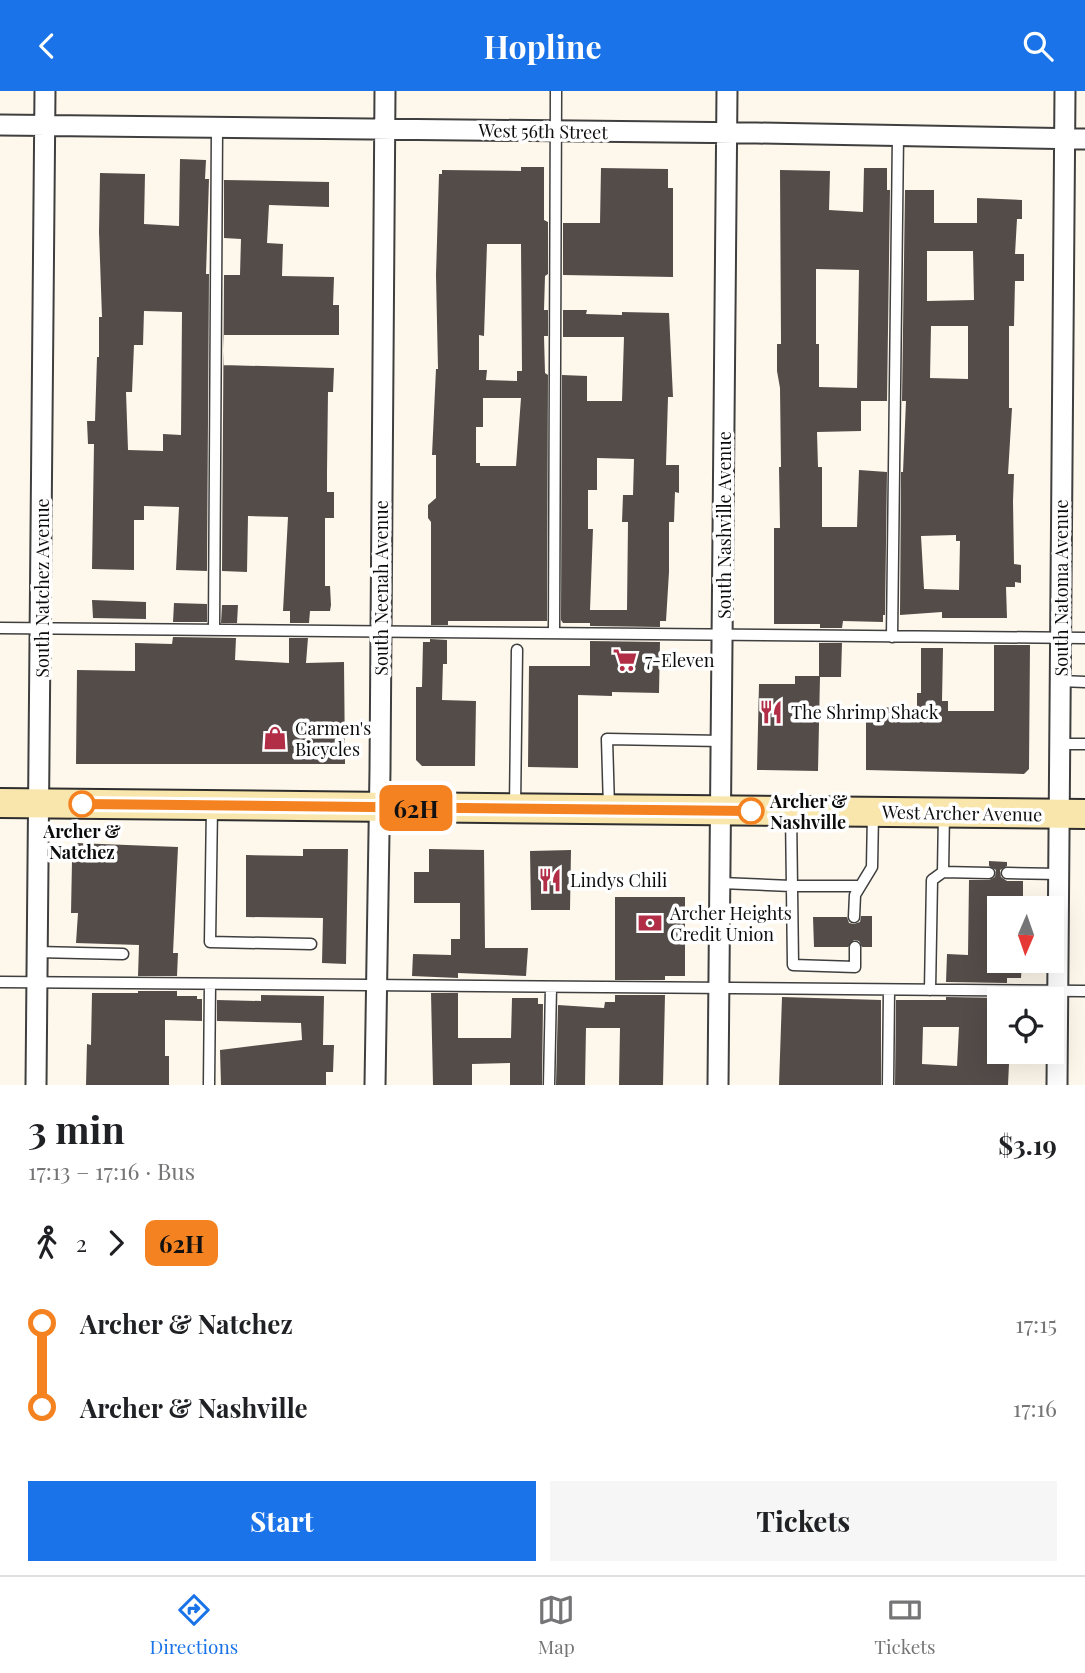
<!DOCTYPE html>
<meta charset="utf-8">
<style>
body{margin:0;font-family:"Playfair Display",serif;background:#f6f6f6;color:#202124;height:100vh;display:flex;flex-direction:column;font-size:26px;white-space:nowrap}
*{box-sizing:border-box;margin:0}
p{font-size:23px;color:#757577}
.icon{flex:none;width:38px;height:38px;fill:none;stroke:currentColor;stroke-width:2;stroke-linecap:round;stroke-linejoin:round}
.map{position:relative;height:994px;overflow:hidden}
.sheet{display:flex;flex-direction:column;background:#fff;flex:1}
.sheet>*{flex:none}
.badge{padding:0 14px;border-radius:10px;font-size:24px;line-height:46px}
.needle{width:46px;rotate:182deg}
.buttons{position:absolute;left:987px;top:805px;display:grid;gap:14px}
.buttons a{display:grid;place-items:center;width:77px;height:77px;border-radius:0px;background:#fff;box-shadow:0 7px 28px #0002;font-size:35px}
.map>.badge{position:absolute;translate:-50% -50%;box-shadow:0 0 0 4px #fff}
.legs{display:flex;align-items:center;gap:10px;height:77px;padding:0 28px;font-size:23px}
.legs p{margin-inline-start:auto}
.head{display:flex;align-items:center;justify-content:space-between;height:119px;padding:0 28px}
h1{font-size:38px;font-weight:700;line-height:52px}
.primary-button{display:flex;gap:14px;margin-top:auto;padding:14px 28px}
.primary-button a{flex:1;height:80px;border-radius:0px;background:#1a73e8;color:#fff;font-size:28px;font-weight:700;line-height:80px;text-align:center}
.primary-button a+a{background:#f6f6f6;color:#202124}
ul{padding:0 28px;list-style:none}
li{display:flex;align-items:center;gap:24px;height:84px;font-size:26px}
li i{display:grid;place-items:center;width:10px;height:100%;margin:0 9px;background:currentColor}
li i::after{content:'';width:18px;height:18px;margin:-9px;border:5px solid;border-radius:50%;background:#fff}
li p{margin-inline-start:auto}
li:first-child i{background:linear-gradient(#0000 50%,currentColor 0)}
li:last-child i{background:linear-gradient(currentColor 50%,#0000 0)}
header{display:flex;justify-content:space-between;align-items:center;height:91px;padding:0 28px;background:#1a73e8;color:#fff;font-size:32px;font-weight:700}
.tabs{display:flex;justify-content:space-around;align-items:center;height:98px;border-top:2px solid #e0e0e0;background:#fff;font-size:19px;color:#757577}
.tabs a{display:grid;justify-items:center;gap:4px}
.tabs .active{color:#1a73e8}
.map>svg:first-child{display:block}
.building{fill:#544c49;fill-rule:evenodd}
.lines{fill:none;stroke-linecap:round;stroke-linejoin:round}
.service-casing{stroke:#3f3f3f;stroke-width:13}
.minor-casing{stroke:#3f3f3f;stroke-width:23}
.secondary-casing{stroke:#2e2e2e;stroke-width:32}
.service{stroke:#fff;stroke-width:10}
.minor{stroke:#fff;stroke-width:19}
.secondary{stroke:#f9e6ac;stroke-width:28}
.line-1-casing{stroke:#fff;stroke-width:16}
.line-1{stroke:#f58220;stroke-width:10}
.stop-1-dot{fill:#fff;stroke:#f58220;stroke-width:3.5}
.labels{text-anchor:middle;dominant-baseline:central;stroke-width:7;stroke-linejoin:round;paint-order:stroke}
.street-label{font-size:18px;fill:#0c0c0c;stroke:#fff}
.poi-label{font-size:18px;fill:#0c0c0c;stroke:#fff;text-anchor:start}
.stop-label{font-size:18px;font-weight:bold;fill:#0c0c0c;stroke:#fff;text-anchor:start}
</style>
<header><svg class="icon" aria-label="back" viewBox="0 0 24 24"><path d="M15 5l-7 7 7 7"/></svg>Hopline<svg class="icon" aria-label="search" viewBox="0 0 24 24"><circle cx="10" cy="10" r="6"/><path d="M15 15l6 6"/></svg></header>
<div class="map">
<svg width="1085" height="994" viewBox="0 0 1085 994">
<rect width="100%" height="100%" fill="#fef8ec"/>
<!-- building -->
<path class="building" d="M180 68 206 69 205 88H209L206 183H209L207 480 176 479 179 416 144 415V429H134V479L92 478 94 353H88L87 330H95L97 266H99V226H102L99 141 100 82 145 83 144 133 179 135ZM144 220 182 221 181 344 163 343V360L128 359 126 301H132L134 254H143Z
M521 76H544V129L548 131V183L545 185 544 219H548V245H544L545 282 548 284 547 530H448V534H431V431L428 427V414L436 407V364H432L436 278H438L436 184 439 83H442V79L521 80ZM487 153H521L522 280H517V290L486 289 487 279H479V244L484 245ZM483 307H521L516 375H480V372H476V336H483Z
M601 77 668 78V97H673V186L563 184V132H600Z
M864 77H887V99H890L887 310H861V340L817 341 818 376H822V436H857L859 379 887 381 885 524H883V531L843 530 842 537H820V533H774V437H780L779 376H781L780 297 777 280V253H781L780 79 830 80 829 119 863 121ZM816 178 859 179 857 297 819 296V253H816Z
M224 89 329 91V116L269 114 267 152 283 153 282 185 334 186 333 214H339V244H224L223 274 334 277 333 301H328L327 381V401H334V427H325V495H330L331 514 330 520H310L309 532H290V520H283L288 426 248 425 247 481 222 480 224 184H240L241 148 224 147Z
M905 99H934V132H977V107L1022 109V128H1017L1015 163H1024V190H1015L1014 235H1009V317H1012L1008 383H1014L1013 410 1014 473 1021 474V492L1015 491V496H1006L1007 527H942V521L900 524 901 381H903L906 310H902ZM927 160H973L974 209 927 210ZM931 235H968V288L930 287ZM956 444V450H960L959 499 924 498 921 445Z
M563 219H587L586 223 622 224V221L669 222 673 306H668L666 374H679V402L675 401 674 431H669V481L666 530H660V536L590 535V532H563L561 529 562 284 587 285V310H622L624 246H563ZM597 367 634 368 633 404H623L622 431H628L627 519H590L593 438H588V399H597Z
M92 509 146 511V528L93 527Z
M174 512 207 513V531H173Z
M222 514H238L237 532H221Z
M173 546 236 547 235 569 289 572V547H308L306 572 344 571 345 673H76L77 579 135 580V552L172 553Z
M430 548 447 549V573H443L442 609 476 610 475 675H422L416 669V596H422L423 551H430Z
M590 550 660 551 659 602 612 601V605L578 604V677L528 676 529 575H590Z
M819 552H842L841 586H820L818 680 757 679 759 593H795V585H819Z
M994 554H1030L1029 678 1024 683 866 679V616L917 617V602H921V557H943L942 610H948V620H994Z
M76 752 178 756 173 862H178L177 885H138L139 854 76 852 78 822H71L72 770H76Z
M303 758H348L346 873 322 872 323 827 246 826V764L303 765Z
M429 758 484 759 485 857H528L526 885 458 882V887L412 885 413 863 451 864V848H460V812H414V781H429Z
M571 759 570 819H531L530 760Z
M989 770 1007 771V775L1000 779 1001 786 1007 790H1023V817H999V870H1022L1021 887H1007V892L946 891 947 863 968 864 969 789H989L995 786 996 779 989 775Z
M615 806H685V885H665V889H615Z
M861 825H872V856H862L859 850 854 849 848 856H814L813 826H847L849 832 854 833 860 831Z
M138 900H177V905H197V908H202V930L165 929V965H169V994H86L87 953 91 954 92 902H138Z
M431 902H458V947H511L512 907H538V913H543L542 994H510V972L472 973V994H433Z
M261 904 324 905 323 954H334L333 981H326V994H221L220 959 302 949 301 932 217 930V909L261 910Z
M615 904H665L663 994H619L620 937H586L585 994H556L558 914 604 917 605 911H615Z
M782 906 881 909V994H779Z
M946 906 1007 907 999 908V961H1001V971L1009 973 1008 994H895L896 909H946ZM923 936H959L957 975 922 973Z"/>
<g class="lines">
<!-- service casing -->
<g class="service-casing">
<path id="service" d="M0 537 1085 547
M214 539 217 37
M554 542 556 0
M892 546 898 44
M1060 590 1085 591
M1060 653H1085
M212 715 210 851 311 853
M515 716 517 559
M609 717 607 648 722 650
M791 721 793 874 855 876V856
M943 781 989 782
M1007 782 1059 783
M721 792 791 795H860
M854 826 855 804 872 776 873 723
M37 861 123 863
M0 891 1085 900
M930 899 932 789 943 781 944 722
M209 994 210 893
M549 994 551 896
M888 994 889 899"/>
</g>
<!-- minor casing -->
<g class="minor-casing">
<path id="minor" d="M0 34 757 42 1085 48
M36 994 45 0
M375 994 380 679 385 0
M718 994 727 0
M1057 994 1065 0"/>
</g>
<!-- secondary casing -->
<g class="secondary-casing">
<path id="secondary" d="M0 712 1085 723"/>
</g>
<!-- service -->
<use href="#service" class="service"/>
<!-- minor -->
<use href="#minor" class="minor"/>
<!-- secondary -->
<use href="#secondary" class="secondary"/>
</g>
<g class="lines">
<!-- line-1 casing -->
<g class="line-1-casing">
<path id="line-1" d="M82 713 751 720"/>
</g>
<!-- line-1 -->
<use href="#line-1" class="line-1"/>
</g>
<!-- icons -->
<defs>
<g id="supermarket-bare" transform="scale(1.89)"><path d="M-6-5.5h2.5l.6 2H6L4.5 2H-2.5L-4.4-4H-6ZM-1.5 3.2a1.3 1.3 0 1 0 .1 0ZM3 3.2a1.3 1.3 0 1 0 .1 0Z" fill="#b12e46" stroke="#fff" stroke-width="2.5" paint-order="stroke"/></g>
<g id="restaurant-bare" transform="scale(1.89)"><path d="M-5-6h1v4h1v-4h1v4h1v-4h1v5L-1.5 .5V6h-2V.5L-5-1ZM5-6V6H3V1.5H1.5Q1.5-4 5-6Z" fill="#b12e46" stroke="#fff" stroke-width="2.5" paint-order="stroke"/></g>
<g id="shop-bare" transform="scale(1.89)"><path d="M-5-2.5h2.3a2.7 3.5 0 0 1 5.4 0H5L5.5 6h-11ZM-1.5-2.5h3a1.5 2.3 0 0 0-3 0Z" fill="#b12e46" stroke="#fff" stroke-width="2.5" paint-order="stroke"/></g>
<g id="bank-bare" transform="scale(1.89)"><path d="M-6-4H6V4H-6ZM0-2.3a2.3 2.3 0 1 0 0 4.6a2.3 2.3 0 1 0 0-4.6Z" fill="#b12e46" stroke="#fff" stroke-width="2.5" paint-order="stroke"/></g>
</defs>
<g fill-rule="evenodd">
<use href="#supermarket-bare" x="625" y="569"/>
<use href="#restaurant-bare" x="771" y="621"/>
<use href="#shop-bare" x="275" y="647"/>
<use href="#restaurant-bare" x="550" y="789"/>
<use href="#bank-bare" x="650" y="832"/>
</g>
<!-- markers -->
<g class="stop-1-dot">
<circle cx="82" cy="713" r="12"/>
<circle cx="751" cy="720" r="12"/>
</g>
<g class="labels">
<!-- street labels -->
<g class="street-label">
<text transform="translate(543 40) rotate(1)">West 56th Street</text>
<text transform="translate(724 434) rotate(-90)">South Nashville Avenue</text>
<text transform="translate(42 497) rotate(-90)">South Natchez Avenue</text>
<text transform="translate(381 497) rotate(-90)">South Neenah Avenue</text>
<text transform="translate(1061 497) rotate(-90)">South Natoma Avenue</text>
<text transform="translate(962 722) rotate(1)">West Archer Avenue</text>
</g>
<!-- poi labels -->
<g class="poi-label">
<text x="645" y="569">7-Eleven</text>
<text x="791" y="621">The Shrimp Shack</text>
<text x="295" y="637">Carmen's<tspan x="295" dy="21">Bicycles</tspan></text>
<text x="570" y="789">Lindys Chili</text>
<text x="670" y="822">Archer Heights<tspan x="670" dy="21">Credit Union</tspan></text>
</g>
<!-- stop labels -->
<g class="stop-label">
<text x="770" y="710">Archer &amp;<tspan x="770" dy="21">Nashville</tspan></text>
<text x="82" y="740" text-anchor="middle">Archer &amp;<tspan x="82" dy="21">Natchez</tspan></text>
</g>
</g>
</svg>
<div class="buttons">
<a><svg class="needle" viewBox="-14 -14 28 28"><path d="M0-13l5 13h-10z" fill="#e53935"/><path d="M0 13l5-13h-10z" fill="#757577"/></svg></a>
<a><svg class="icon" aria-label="locate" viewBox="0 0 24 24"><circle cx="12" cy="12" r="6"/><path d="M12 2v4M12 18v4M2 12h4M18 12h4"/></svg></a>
</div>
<b class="badge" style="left:416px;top:717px;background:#f58220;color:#111">62H</b>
</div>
<section class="sheet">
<div class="head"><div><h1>3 min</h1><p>17:13 – 17:16 · Bus</p></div><b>$3.19</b></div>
<div class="legs"><svg class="icon" aria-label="walk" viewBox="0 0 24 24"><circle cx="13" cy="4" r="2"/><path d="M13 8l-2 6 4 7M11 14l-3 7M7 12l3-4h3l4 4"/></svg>2<svg class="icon" aria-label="forward" viewBox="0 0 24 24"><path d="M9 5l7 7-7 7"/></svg><b class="badge" style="background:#f58220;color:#111">62H</b></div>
<ul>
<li><i style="color:#f58220"></i><b>Archer &amp; Natchez</b><p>17:15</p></li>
<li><i style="color:#f58220"></i><b>Archer &amp; Nashville</b><p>17:16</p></li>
</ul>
<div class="primary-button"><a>Start</a><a>Tickets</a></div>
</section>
<nav class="tabs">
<a class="active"><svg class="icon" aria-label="directions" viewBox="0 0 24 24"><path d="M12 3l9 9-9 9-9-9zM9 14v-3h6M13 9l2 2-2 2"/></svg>Directions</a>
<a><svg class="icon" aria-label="map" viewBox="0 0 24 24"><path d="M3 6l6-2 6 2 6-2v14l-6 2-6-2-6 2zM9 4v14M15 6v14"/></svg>Map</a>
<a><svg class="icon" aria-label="tickets" viewBox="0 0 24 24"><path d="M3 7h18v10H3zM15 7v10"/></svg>Tickets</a>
</nav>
